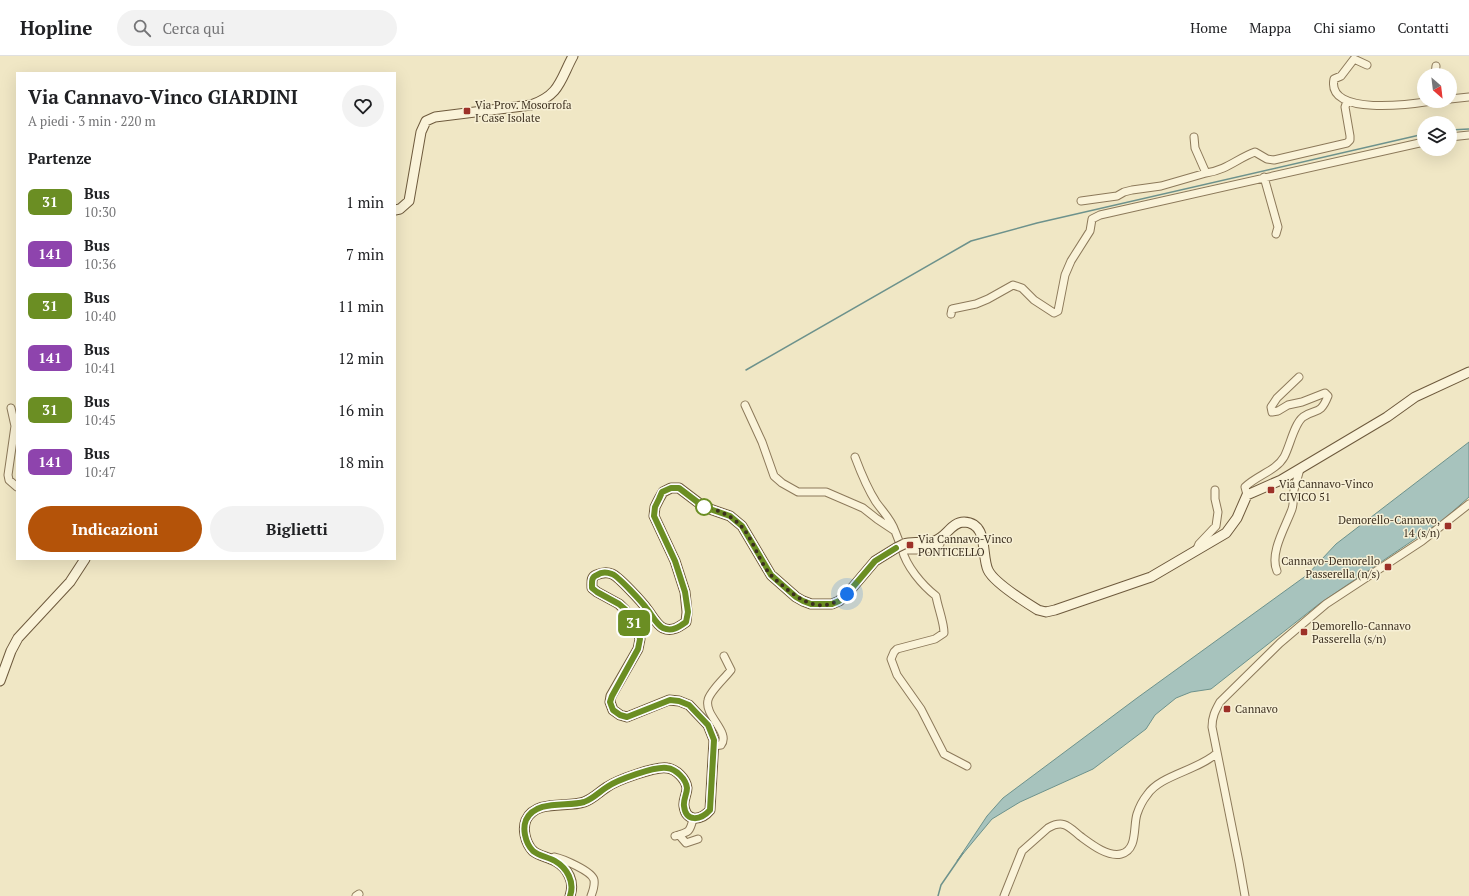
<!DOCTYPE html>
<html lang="it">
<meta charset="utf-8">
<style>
body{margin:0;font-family:"PT Serif",serif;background:#f2f2f2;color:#202124;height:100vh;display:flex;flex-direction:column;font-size:15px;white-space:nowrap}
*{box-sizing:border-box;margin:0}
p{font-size:13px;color:#757577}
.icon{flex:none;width:22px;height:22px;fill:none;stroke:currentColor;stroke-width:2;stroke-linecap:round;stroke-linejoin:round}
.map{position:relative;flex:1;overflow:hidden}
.drawer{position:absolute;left:16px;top:16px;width:380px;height:488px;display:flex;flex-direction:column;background:#fff;border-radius:0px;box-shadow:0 4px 16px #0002}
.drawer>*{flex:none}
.badge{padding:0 8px;border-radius:6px;font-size:14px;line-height:26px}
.needle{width:26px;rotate:152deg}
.buttons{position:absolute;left:1417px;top:12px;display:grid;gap:8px}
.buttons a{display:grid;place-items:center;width:40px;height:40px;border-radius:50%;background:#fff;box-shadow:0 4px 16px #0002;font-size:20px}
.you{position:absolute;width:20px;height:20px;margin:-10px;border:3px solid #fff;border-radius:50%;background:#1a73e8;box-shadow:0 0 0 6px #1a73e833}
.map>.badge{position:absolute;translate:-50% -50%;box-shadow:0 0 0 2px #fff}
h2{padding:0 12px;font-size:15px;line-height:36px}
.round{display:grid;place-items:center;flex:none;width:42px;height:42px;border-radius:21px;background:#f2f2f2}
.head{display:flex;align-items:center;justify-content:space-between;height:68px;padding:0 12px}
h1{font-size:19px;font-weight:700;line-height:30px}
.action{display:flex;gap:8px;margin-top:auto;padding:8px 12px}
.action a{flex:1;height:46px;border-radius:24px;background:#b45309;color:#fff;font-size:16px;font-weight:700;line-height:46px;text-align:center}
.action a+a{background:#f2f2f2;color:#202124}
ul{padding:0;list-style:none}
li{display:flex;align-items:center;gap:12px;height:52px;padding:0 12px}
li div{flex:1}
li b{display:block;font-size:15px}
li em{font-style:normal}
li .badge{min-width:44px;font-weight:700;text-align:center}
header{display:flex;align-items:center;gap:24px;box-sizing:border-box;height:56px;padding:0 20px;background:#fff;border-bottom:1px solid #e0e0e0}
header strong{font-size:19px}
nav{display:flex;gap:22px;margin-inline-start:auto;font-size:14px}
.search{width:280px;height:36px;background:#f2f2f2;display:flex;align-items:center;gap:10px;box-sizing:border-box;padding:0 14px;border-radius:22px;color:#757577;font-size:15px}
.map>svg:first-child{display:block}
.water{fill:#a7c3bd;stroke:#6d928c}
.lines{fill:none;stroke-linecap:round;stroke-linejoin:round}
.stream{stroke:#6d928c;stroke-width:1.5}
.street-casing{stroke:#8c795a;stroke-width:9}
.secondary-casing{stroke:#6e5a3d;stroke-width:11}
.street{stroke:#faf3d9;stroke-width:7}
.secondary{stroke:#faf3d9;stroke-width:9}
.secondary-bridge-casing{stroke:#6e5a3d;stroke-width:11;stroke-linecap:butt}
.secondary-bridge{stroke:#faf3d9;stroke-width:9}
.line-casing{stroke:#fff;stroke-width:9}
.line{stroke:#6b8e23;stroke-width:6}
.walk{stroke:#3c2f1f;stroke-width:4;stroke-dasharray:0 7.2}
.poi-dot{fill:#9d3128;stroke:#f7f0d5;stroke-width:1.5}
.stop-dot{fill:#fff;stroke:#6b8e23;stroke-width:2}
.labels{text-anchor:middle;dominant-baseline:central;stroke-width:3;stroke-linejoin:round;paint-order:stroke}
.poi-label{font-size:11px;fill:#3c2f1f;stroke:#f7f0d5;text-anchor:start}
</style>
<header>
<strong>Hopline</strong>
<div class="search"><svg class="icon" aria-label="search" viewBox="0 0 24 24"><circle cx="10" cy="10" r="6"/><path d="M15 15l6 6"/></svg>Cerca qui</div>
<nav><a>Home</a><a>Mappa</a><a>Chi siamo</a><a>Contatti</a></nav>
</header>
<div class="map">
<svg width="1469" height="840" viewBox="0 0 1469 840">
<rect width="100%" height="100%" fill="#f0e7c5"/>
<!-- water -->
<path class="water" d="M1469 386V441L1443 464 1319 548 1211 633 1191 636 1176 642 1155 659 1146 673 1093 713 1020 746 992 763 957 805 987 760 1003 742 1137 642 1307 519 1336 488Z"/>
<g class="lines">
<!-- stream -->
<path class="stream" d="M1450 74 1469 73
M746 314 971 185 1037 167 1424 78
M938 840 941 829 963 797"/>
<!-- street casing -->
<g class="street-casing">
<path id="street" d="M1367 9 1354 3 1341 20 1334 23C1326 61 1413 48 1432 45
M1435 19 1436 10
M1450 43 1469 41
M1194 81 1195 92 1206 117C1227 114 1238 102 1255 96L1267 103 1274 104 1347 87 1350 84V80L1345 51 1347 45
M1450 81 1469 79
M1264 121 1278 171 1276 178
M1081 145 1117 140 1124 136 1132 134 1161 130 1206 117
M951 258 952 253 976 248 988 243 1013 229 1022 232 1034 244 1054 257 1058 255 1065 219 1071 205 1090 175 1092 163 1100 159 1424 86
M745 349 762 386 774 420 782 427 798 436H826L863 452 877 463 895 475 902 493C911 495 933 494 940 488V484
M11 352 15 370 8 419 9 424 17 431
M855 401C861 417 867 432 876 446 883 456 891 463 895 475
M1247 439 1245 431C1257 419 1276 415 1284 401 1290 390 1294 368 1303 361 1316 352 1320 360 1328 340L1325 337 1302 346 1288 349 1278 355 1272 356 1271 351 1277 342 1299 321
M902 493C906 510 922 529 936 540 938 552 944 566 944 577L935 583 897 593 894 596 891 603 897 619 921 653 944 698 967 710
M1196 495 1199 488 1216 470 1218 456 1215 443V434
M1277 515C1269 497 1286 470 1292 453 1294 447 1293 440 1294 434 1296 427 1298 420 1300 413
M714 690 721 689C731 676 704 660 708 644 710 635 725 622 731 614L724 600
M679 779 686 787 698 783
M675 780C689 776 690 776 693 763
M554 801C563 803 592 815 594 824 595 830 593 835 591 840
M356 840 359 838
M1004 840 1022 795 1048 772C1064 763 1069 771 1080 780 1091 788 1107 801 1121 798 1138 794 1133 770 1137 758 1139 752 1143 744 1147 739 1160 719 1197 715 1217 697
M1245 840 1239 806 1212 671C1212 661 1215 655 1220 646L1280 587 1326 548 1422 485 1469 448"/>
</g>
<!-- secondary casing -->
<g class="secondary-casing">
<path id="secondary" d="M395 154 400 153 409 145 421 76 426 65 435 61 531 49C560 39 560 24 573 0
M904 488C914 484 924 489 934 485 946 482 951 466 964 466 989 467 981 499 988 514 994 527 1025 546 1038 554L1046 556 1055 554 1151 521 1226 477 1237 462 1247 439 1281 424 1387 361 1415 341 1469 316
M0 625 11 595 18 582 70 526 85 503
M570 840C575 826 568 812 555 805 548 801 539 800 533 795 529 791 526 784 525 779 524 774 524 769 526 764 536 743 567 752 584 746 593 743 599 736 607 731 617 724 656 710 667 712 676 713 686 723 687 732 687 738 683 744 684 750 686 767 702 764 710 754L714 684 708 669 689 649 679 645 669 644 627 661 620 659 613 654 610 646 611 640 638 593 640 583 637 572 625 554 619 548 597 536 592 532C592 526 591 521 596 519 601 517 607 516 612 518 618 520 642 546 647 553 652 559 656 568 663 572 672 576 679 571 686 566L687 556 685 536 675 505 654 460 655 451 659 443 663 436 671 432H679L704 451 730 460 742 470 771 519 796 541 803 545 811 548H832L839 545 847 538 875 505 896 492"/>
</g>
<!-- street -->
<use href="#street" class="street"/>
<!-- secondary -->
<use href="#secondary" class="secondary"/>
<!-- secondary-bridge casing -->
<g class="secondary-bridge-casing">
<path id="secondary-bridge" d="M896 492 904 488"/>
</g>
<!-- secondary-bridge -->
<use href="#secondary-bridge" class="secondary-bridge"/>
</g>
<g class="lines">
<!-- line casing -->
<g class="line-casing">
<path id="line" d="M570 840C575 826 567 812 555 805 548 801 539 800 533 795 529 791 526 784 525 779 524 774 524 769 526 764 536 743 567 751 584 746 593 743 599 736 607 731 617 724 655 710 667 712 676 713 686 723 687 732 687 738 683 744 684 750 686 767 701 764 710 754L714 684 708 669 689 649 679 645 670 644 627 661 620 659 613 654 610 646 612 640 638 593 640 583 637 572 626 554 619 548 597 536 592 532C592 526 591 521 597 519 601 516 607 516 612 518 618 520 642 546 647 553 652 559 656 568 663 572 672 576 679 571 686 566L688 556 685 536 675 505 654 460 655 451 659 443 662 436 671 432H679L704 451 730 460 742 470 771 519 796 541 803 545 811 548H832L839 545 847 538 875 505 896 492"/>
</g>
<!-- line -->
<use href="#line" class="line"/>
<!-- walk -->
<path class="walk" d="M704 451C717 453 732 460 741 470 754 484 758 505 771 519 774 523 779 526 783 530 803 547 824 559 847 538"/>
</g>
<!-- markers -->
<g class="poi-dot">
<rect x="463" y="51" width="8" height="8" rx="2"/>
<rect x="1267" y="430" width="8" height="8" rx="2"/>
<rect x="1444" y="466" width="8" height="8" rx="2"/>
<rect x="906" y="485" width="8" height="8" rx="2"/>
<rect x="1384" y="507" width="8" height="8" rx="2"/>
<rect x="1300" y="572" width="8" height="8" rx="2"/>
<rect x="1223" y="649" width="8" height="8" rx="2"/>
</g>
<circle class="stop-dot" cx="704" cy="451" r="8"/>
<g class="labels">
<!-- poi labels -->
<g class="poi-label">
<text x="475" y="49">Via Prov. Mosorrofa<tspan x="475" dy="13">I Case Isolate</tspan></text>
<text x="1279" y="428">Via Cannavo-Vinco<tspan x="1279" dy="13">CIVICO 51</tspan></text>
<text x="1440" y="464" text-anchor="end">Demorello-Cannavo,<tspan x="1440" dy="13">14 (s/n)</tspan></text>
<text x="918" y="483">Via Cannavo-Vinco<tspan x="918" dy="13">PONTICELLO</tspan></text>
<text x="1380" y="505" text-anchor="end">Cannavo-Demorello<tspan x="1380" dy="13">Passerella (n/s)</tspan></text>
<text x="1312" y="570">Demorello-Cannavo<tspan x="1312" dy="13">Passerella (s/n)</tspan></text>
<text x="1235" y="653">Cannavo</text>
</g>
</g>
</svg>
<div class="buttons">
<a><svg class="needle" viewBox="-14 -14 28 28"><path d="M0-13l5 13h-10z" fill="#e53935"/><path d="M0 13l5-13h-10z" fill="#757577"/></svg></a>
<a><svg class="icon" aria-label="layers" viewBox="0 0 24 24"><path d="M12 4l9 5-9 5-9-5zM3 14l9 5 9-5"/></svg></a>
</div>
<div class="you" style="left:847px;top:538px"></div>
<b class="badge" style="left:634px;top:567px;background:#6b8e23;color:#fff">31</b>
<section class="drawer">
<div class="head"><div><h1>Via Cannavo-Vinco GIARDINI</h1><p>A piedi · 3 min · 220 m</p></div><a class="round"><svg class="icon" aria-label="heart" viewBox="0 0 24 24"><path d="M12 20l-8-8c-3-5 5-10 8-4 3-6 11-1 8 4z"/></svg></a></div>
<h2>Partenze</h2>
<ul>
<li><span class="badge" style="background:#6b8e23;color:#fff">31</span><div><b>Bus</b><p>10:30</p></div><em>1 min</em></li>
<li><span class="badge" style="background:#8e44ad;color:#fff">141</span><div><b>Bus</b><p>10:36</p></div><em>7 min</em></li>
<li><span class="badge" style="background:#6b8e23;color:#fff">31</span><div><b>Bus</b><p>10:40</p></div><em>11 min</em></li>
<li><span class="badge" style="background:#8e44ad;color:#fff">141</span><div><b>Bus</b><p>10:41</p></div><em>12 min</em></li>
<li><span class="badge" style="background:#6b8e23;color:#fff">31</span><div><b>Bus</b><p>10:45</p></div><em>16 min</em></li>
<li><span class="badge" style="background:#8e44ad;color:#fff">141</span><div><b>Bus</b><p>10:47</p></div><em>18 min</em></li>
</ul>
<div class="action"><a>Indicazioni</a><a>Biglietti</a></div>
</section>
</div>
